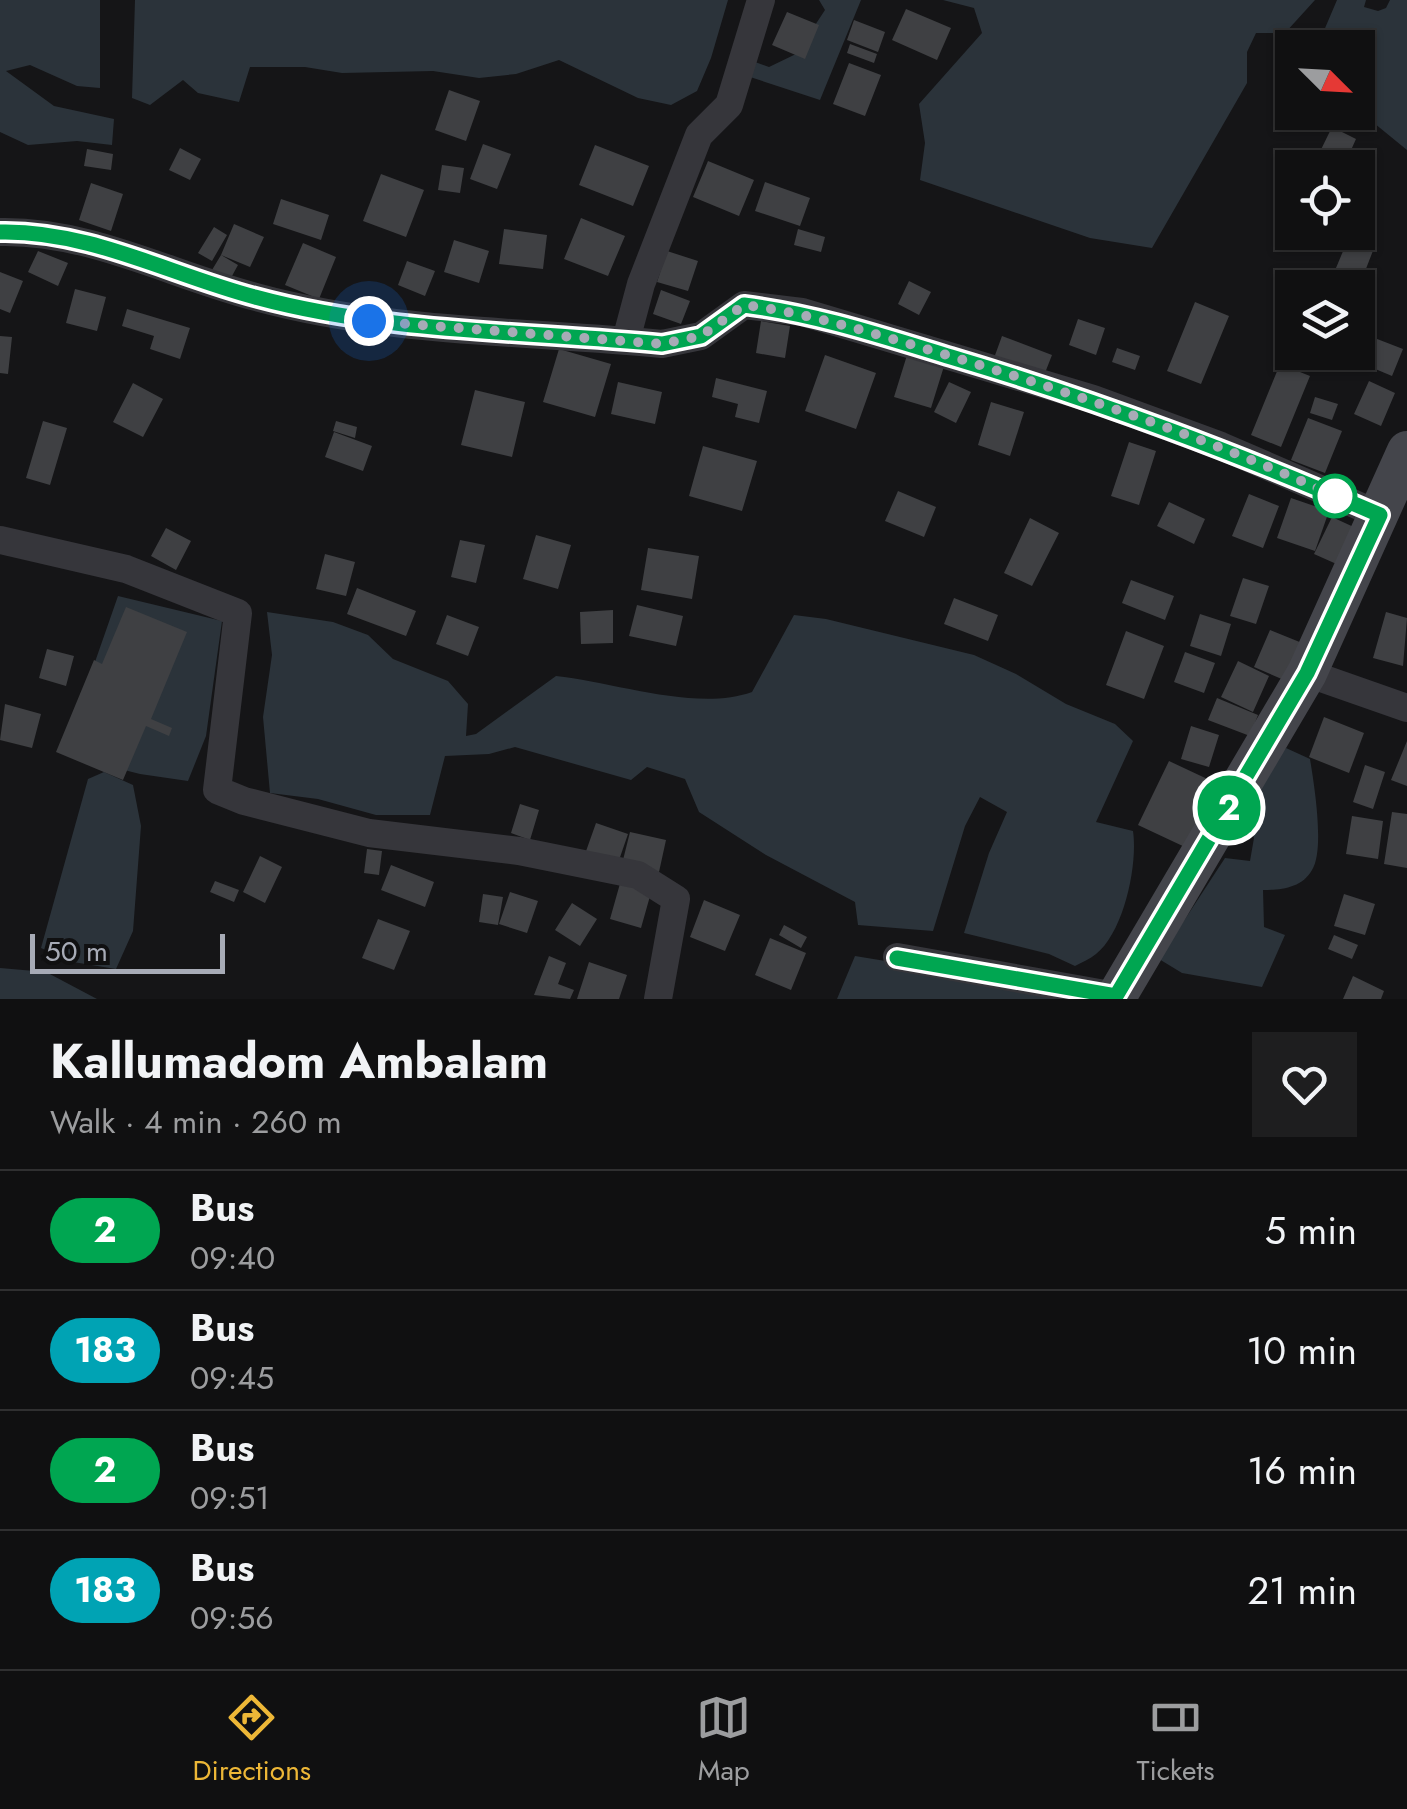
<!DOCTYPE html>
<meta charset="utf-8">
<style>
body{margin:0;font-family:Jost,sans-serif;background:#1e1e1f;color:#f1f3f6;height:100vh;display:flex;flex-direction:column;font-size:38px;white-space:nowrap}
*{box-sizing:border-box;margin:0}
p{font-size:32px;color:#9c9d9f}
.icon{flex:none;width:55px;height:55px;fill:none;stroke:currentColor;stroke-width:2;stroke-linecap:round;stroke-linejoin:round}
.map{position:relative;height:999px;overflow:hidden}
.panel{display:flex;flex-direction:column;background:#101011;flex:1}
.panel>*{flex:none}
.badge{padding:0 20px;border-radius:32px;font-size:35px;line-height:65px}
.needle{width:65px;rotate:114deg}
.controls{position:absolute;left:1275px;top:30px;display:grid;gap:20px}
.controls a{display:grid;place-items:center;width:100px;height:100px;border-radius:0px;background:#101011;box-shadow:0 2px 8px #0004,0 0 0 2px #303031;font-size:50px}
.scale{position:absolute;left:30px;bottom:25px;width:195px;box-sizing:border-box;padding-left:10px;border:5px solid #a7abb6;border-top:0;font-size:28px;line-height:35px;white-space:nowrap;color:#a7abb6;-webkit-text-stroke:8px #101011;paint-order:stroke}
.you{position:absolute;width:50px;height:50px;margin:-25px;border:8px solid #fff;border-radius:50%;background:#1a73e8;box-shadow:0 0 0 15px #1a73e833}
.map>.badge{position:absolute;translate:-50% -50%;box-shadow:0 0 0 5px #fff}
.round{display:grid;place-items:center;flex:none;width:105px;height:105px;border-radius:0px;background:#1e1e1f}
.summary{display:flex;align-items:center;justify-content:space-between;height:170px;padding:0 50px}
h1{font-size:48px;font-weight:700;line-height:75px}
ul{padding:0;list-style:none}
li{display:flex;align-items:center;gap:30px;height:120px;padding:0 50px;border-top:2px solid #303031}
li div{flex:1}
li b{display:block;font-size:38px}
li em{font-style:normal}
li .badge{min-width:110px;font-weight:700;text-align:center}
.menu{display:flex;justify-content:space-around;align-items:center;height:140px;border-top:2px solid #303031;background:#101011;font-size:28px;color:#9c9d9f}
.menu a{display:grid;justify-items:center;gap:5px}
.menu .current{color:#edb737}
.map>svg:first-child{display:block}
.water{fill:#2b333a}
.building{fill:#3f4043}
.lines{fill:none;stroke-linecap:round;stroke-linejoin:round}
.street{stroke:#36363b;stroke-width:28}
.secondary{stroke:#44454b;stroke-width:40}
.line-casing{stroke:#fff;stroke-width:22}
.line{stroke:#00a651;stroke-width:15}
.walk{stroke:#a7abb6;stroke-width:10;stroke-dasharray:0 18}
.stop-dot{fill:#fff;stroke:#00a651;stroke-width:5}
</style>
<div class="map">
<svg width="1407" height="999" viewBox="0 0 1407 999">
<rect width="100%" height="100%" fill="#151517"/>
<!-- water -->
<path class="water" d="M0 0H100V88L77 86 30 65 6 71 54 106 114 119 112 145 77 141 28 145 0 132Z
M135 0H728L711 58 697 91 671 105 638 98 559 60 516 74 479 78 433 71 342 73 305 67H250L239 102 198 93 183 80 150 105 132 98Z
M819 0H861L820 100 744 75V58L769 67 796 54 825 10Z
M943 0H1315L1285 33H1256L1247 52V83L1152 248 1090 238 920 180 925 143 919 104 982 33 974 8Z
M1337 0H1366L1364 7 1378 11 1386 8 1390 0H1407V150L1358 110V48L1317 47Z
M118 596 222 621 206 736 188 781 140 774 73 757 81 702Z
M267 612 333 622 368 635 393 659 448 681 468 704 466 736 476 734 556 676C614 682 697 712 752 692L794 615 826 619 974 655 1016 674 1066 704 1115 724 1133 741 1096 822 1133 831C1138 864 1124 932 1096 954 1090 959 1082 962 1075 966L1049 954 964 933 989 853 1007 812 980 797 965 826 933 931 858 925 855 902 766 855 699 812 685 779 647 767 631 780 515 747 489 754 445 756 430 815H376L318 799 270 793 263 717 272 655Z
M1286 748 1310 759C1314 784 1325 849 1312 870 1302 888 1281 890 1263 890L1264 927 1285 935 1262 987 1182 973 1159 959 1225 858 1250 861 1254 838 1244 815 1258 782Z
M104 772 133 785 141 826 133 931 116 969 73 962 41 948 88 779Z
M855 956 1032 985 1073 999H837Z
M0 968 46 972 97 999H0Z"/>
<!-- building -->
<path class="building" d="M906 9 951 28 937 60 892 40Z
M787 12 819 25 805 59 772 45Z
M854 20 885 32 878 52 847 40Z
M850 44 877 54 874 63 847 53Z
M849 63 881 75 865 116 833 104Z
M449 90 480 101 466 141 435 130Z
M1332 127 1356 139 1343 168H1317L1313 166Z
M483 144 511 154 497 189 470 179Z
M595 145 649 166 633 206 579 185Z
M180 148 201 159 190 180 169 170Z
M87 149 113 154 111 170 84 166Z
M708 161 754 180 739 216 693 197Z
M442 165 464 168 460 193 438 190Z
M381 174 424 190 406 237 363 221Z
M765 182 810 198 800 226 755 211Z
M91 183 123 194 111 231 79 220Z
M281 199 329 215 321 240 273 224Z
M581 218 625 236 608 276 564 259Z
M234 224 264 237 250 267 221 255Z
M214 227 227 235 212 261 198 253Z
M504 229 547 235 543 269 499 264Z
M798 229 825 237 821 252 794 245Z
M1351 232 1376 243 1362 279 1336 268Z
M454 240 489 251 479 283 444 272Z
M303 243 336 257 319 299 285 285Z
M38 251 68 263 58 286 28 272Z
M667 251 698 261 688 291 657 282Z
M221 255 238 265 227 285 209 275Z
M407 261 435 271 425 296 398 285Z
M1323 270 1351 280 1348 288H1318Z
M0 272 23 281 10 313 0 309Z
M909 281 931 292 919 315 898 304Z
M75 289 106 297 97 331 66 323Z
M661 290 690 301 681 324 653 314Z
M1195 302 1229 316 1201 384 1167 371Z
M127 309 190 328 180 359 150 349 154 336 122 326Z
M1078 319 1105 328 1096 355 1069 345Z
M761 321 790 326 785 358 756 353Z
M0 336 12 337 8 374 0 373Z
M1002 336 1052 355 1043 378 994 358Z
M1372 337 1403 349 1392 376 1361 363Z
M1117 348 1140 356 1135 370 1112 362Z
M559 349 611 364 595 417 543 402Z
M908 352 945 363 931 408 894 397Z
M825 355 876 373 856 429 805 411Z
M1280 364 1310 376 1281 447 1251 435Z
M716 378 767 391 759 423 735 417 738 404 712 397Z
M1369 381 1395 393 1381 426 1354 414Z
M618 382 662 392 655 424 611 414Z
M949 382 971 392 956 423 934 412Z
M133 383 163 399 143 437 113 422Z
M475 390 525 402 512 457 461 445Z
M1315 397 1338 404 1332 420 1310 413Z
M991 402 1024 412 1010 456 978 445Z
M1308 418 1342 431 1325 473 1291 460Z
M43 421 67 428 50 485 26 478Z
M336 421 357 427 355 438 333 431Z
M334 432 372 446 363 471 325 457Z
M1129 442 1156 451 1139 505 1111 496Z
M703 446 757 461 742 511 689 496Z
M898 491 936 507 924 537 885 521Z
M1249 494 1279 506 1263 548 1232 536Z
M1291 498 1329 511 1315 551 1277 538Z
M1169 502 1205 519 1194 544 1157 526Z
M1332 517 1358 529 1341 566 1314 554Z
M1030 518 1059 533 1032 586 1004 573Z
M166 528 191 541 176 570 151 556Z
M536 535 571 545 558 589 523 579Z
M460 540 485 545 476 583 451 577Z
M648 548 699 556 692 599 641 590Z
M325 554 355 562 346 596 316 589Z
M1243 578 1269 586 1256 624 1230 616Z
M1131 580 1174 596 1165 620 1122 603Z
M357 588 416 611 406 636 347 614Z
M954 598 998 615 988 641 944 624Z
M637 605 683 616 676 646 629 636Z
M126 607 187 632 151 719 172 728 169 736 146 726 123 780 56 752 94 660 102 664Z
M613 610V643L581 644 580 612Z
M1386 612 1407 618 1403 666 1373 658Z
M1200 614 1231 624 1221 656 1190 646Z
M447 615 479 627 468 656 436 644Z
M1270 630 1307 645 1291 683 1254 667Z
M1126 631 1164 646 1144 699 1106 685Z
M47 649 74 656 66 686 39 678Z
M1185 652 1215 663 1204 693 1174 682Z
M1238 661 1269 676 1253 712 1221 697Z
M1217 698 1258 715 1250 736 1208 720Z
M5 704 41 714 32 748 0 740Z
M1324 717 1364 733 1349 773 1309 757Z
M1191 726 1219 735 1209 767 1181 759Z
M1407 741V786L1391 780Z
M1169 761 1218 784 1187 848 1138 825Z
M1365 765 1385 772 1373 809 1353 802Z
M520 804 539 810 530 840 511 833Z
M1392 812 1407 814V868L1384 864Z
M1352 816 1383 821 1378 859 1346 854Z
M596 823 628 834 617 866 585 854Z
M630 832 666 840 659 872 622 864Z
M367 849 382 851 379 875 364 873Z
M260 856 282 867 265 903 243 892Z
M391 865 434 882 425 907 381 890Z
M621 880 652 889 641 928 610 919Z
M215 881 239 890 234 902 210 892Z
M510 892 538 901 527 933 499 924Z
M483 894 503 897 498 925 479 922Z
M1344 894 1375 904 1365 935 1334 926Z
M704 900 740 915 725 951 690 937Z
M572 903 597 919 580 946 555 930Z
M378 919 410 931 394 970 362 958Z
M784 925 807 937 801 948 779 935Z
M1334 935 1358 945 1352 959 1328 949Z
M770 938 806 953 791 990 755 975Z
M549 956 566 963 558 984 574 990 570 999 534 995Z
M589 962 627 975 619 999H577Z
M1353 976 1384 991 1381 999H1343Z"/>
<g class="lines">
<!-- street -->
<path class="street" d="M0 232C89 230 171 275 256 297 387 333 527 331 662 344L701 336 744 305 802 312 1093 399 1221 446 1380 515
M626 340 641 284 699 135 729 105 761 0
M0 540 126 569 238 613 217 790 244 801 369 833 519 851 638 875 676 899 658 999
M1307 673 1407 708
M897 957 1116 996"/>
<!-- secondary -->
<path class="secondary" d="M1115 999 1307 673 1407 451"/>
</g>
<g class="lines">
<!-- line casing -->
<g class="line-casing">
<path id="line" d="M0 232C89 230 171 275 255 297 387 333 527 331 662 344L701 336 744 305C816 314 882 336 951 357 1102 402 1236 453 1380 515L1307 673 1116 996 897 958"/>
</g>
<!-- line -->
<use href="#line" class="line"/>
<!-- walk -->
<path class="walk" d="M369 321 662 344 701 336 744 305C815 314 881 336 950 356 1081 396 1210 439 1335 496"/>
</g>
<!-- markers -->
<circle class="stop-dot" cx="1335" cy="496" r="20"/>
</svg>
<div class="controls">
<a><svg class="needle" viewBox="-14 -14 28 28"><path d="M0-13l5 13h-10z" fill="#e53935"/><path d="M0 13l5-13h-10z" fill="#9c9d9f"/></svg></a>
<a><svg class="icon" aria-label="locate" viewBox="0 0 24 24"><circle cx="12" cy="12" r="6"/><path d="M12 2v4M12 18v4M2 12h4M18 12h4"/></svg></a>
<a><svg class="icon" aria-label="layers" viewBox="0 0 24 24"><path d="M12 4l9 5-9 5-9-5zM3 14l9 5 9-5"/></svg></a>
</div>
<div class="scale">50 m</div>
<div class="you" style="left:369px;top:321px"></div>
<b class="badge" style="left:1229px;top:808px;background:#00a651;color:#fff">2</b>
</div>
<section class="panel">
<div class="summary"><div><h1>Kallumadom Ambalam</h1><p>Walk · 4 min · 260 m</p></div><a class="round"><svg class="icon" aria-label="heart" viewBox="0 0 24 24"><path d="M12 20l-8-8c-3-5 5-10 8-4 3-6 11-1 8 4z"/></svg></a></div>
<ul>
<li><span class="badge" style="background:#00a651;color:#fff">2</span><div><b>Bus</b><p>09:40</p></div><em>5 min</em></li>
<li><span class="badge" style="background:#00a3b4;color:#fff">183</span><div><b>Bus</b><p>09:45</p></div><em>10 min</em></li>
<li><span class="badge" style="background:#00a651;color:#fff">2</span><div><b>Bus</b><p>09:51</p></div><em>16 min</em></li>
<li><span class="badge" style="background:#00a3b4;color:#fff">183</span><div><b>Bus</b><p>09:56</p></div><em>21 min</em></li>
</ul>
</section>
<nav class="menu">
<a class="current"><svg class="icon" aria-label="directions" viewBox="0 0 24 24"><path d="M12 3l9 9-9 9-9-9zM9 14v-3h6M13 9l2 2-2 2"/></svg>Directions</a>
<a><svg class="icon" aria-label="map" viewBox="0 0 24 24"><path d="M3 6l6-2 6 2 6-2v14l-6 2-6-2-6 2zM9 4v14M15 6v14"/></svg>Map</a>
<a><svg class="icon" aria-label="tickets" viewBox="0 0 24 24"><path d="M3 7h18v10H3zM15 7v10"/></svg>Tickets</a>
</nav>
